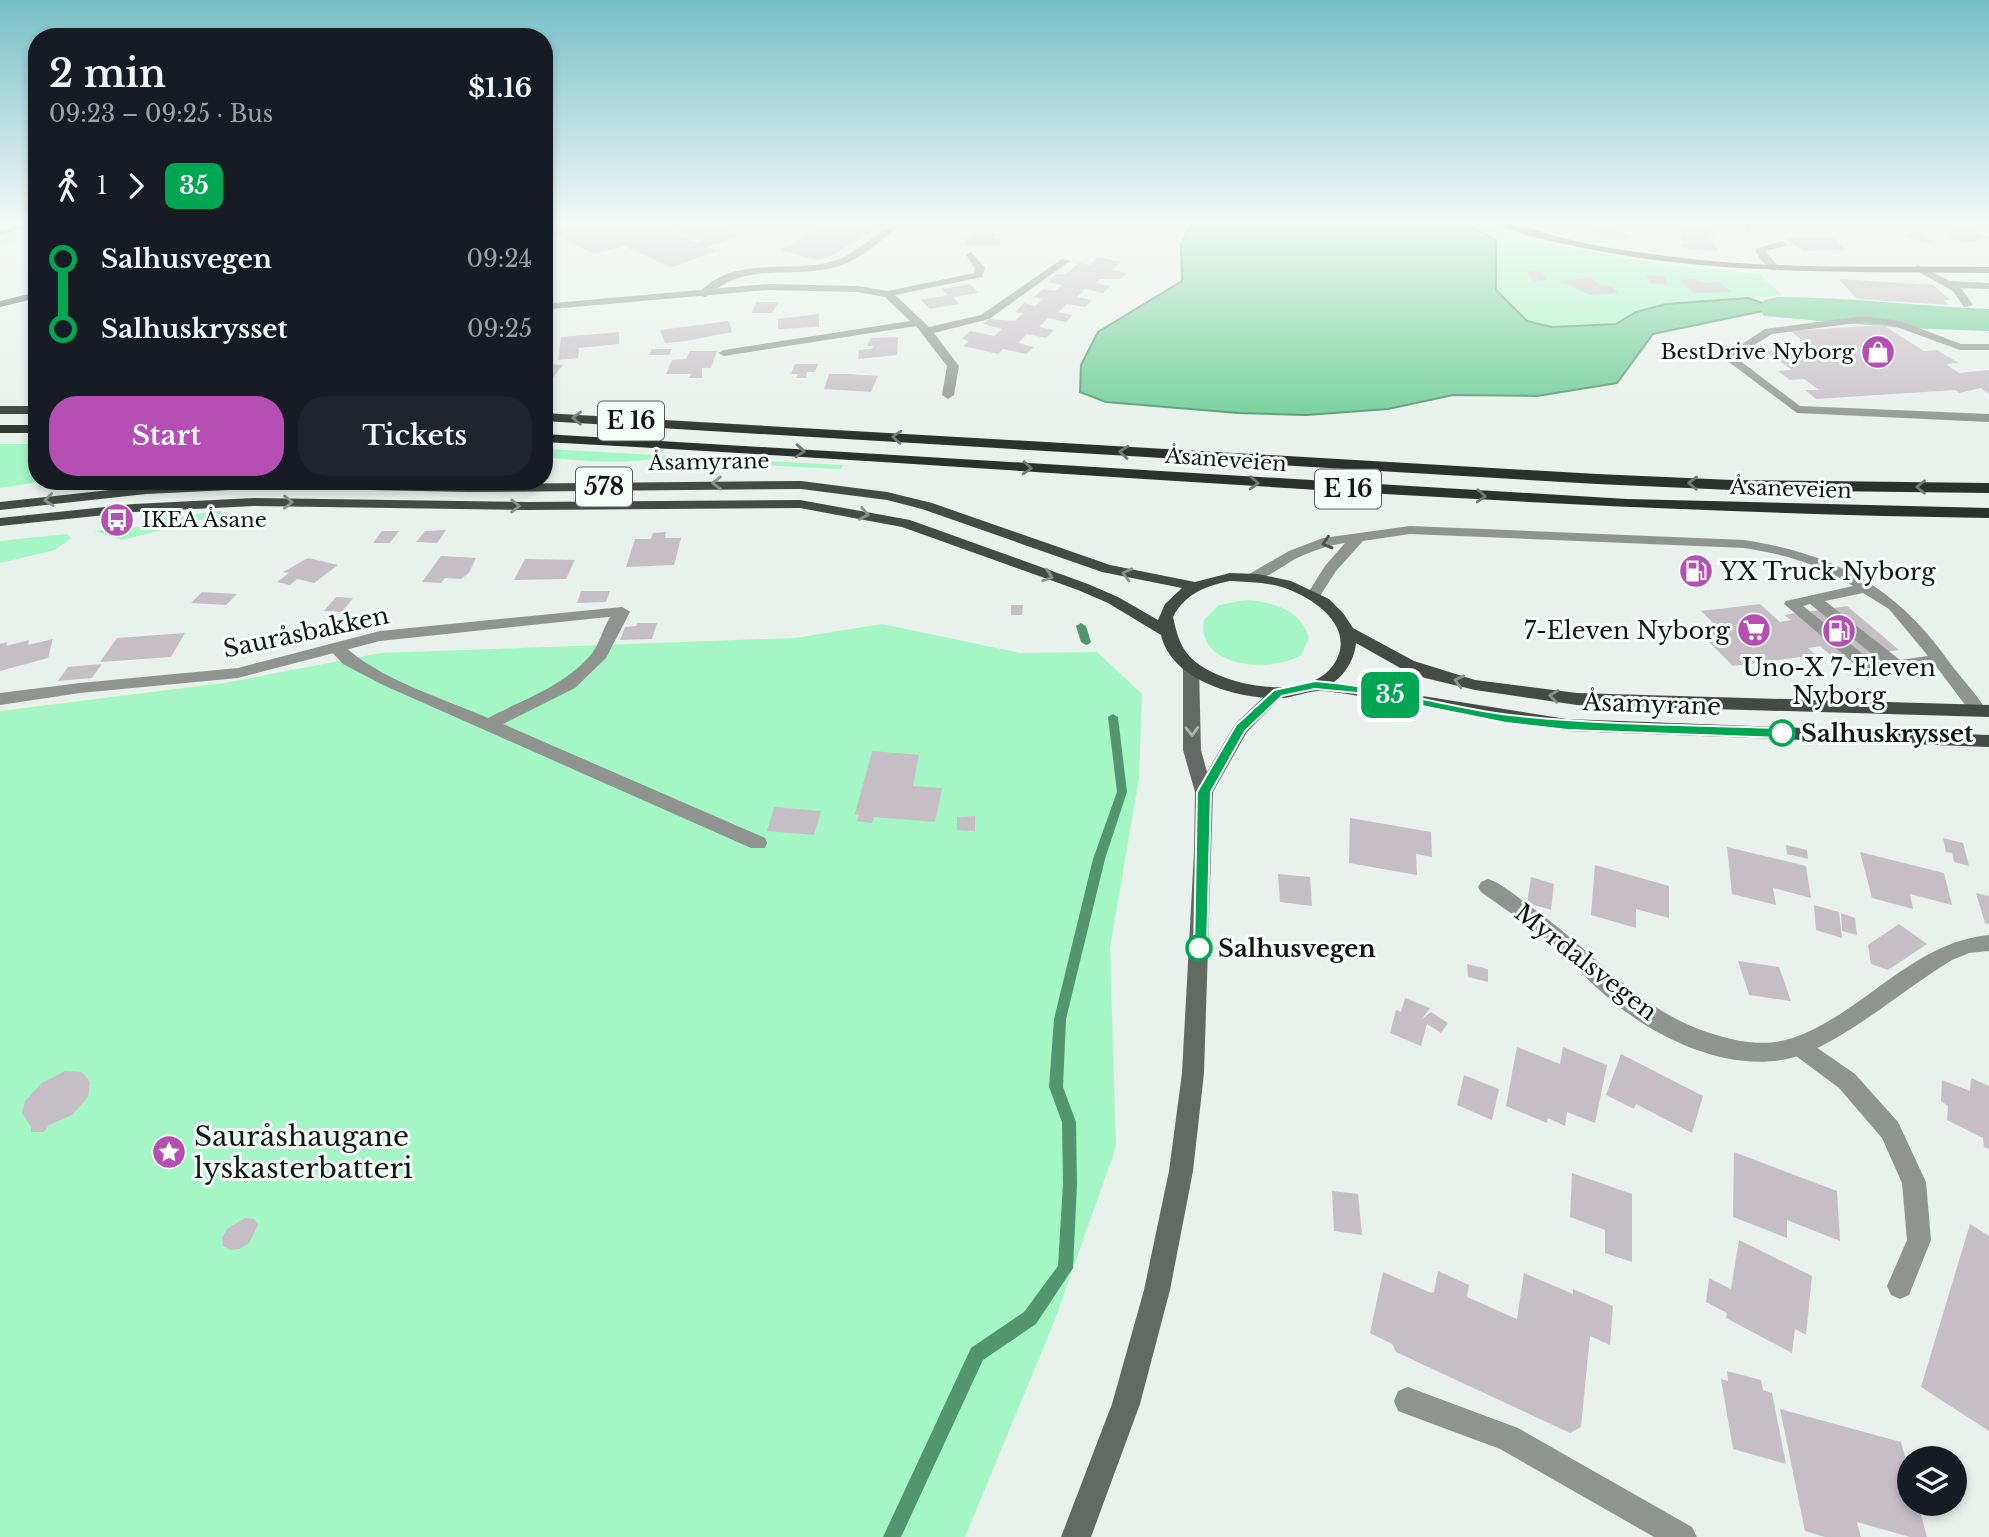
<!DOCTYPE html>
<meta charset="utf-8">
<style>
body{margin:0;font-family:"Libre Baskerville",serif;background:#20242c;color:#f1f3f6;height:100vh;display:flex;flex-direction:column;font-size:26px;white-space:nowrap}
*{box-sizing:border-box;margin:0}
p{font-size:23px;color:#9ea1a6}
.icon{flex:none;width:38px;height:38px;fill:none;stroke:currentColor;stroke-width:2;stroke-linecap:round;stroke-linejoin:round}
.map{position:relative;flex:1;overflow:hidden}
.panel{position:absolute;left:28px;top:28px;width:525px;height:462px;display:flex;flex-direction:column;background:#171b24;border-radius:28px;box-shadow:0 4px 10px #0003}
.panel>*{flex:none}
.badge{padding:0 14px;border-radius:10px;font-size:24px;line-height:46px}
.fabs{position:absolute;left:1897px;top:1446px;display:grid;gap:14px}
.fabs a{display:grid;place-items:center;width:70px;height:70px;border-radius:50%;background:#171b24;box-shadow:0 4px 10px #0003;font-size:35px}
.map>.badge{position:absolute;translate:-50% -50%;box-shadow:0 0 0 4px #fff}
.legs{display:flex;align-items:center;gap:10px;height:77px;padding:0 21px;font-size:23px}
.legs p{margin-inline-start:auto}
.summary{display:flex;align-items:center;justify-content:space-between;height:119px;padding:0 21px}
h1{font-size:38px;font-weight:600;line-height:52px}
.action{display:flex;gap:14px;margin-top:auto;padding:14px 21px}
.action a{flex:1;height:80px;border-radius:28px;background:#b64fb3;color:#fff;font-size:28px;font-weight:600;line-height:80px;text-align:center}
.action a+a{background:#20242c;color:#f1f3f6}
ul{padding:0 21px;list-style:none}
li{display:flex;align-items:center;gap:24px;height:70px;font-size:26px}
li i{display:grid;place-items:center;width:10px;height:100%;margin:0 9px;background:currentColor}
li i::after{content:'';width:18px;height:18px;margin:-9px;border:5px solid;border-radius:50%;background:#171b24}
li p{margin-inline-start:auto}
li:first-child i{background:linear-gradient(#0000 50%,currentColor 0)}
li:last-child i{background:linear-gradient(currentColor 50%,#0000 0)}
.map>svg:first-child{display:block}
.green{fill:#a4f6c5}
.water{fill:#6ccd96;stroke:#51966f;stroke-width:2}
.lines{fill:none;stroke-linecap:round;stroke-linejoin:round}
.stream{fill:#51966f;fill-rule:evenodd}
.river{fill:#6ccd96;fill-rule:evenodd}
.building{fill:#c6bec5}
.lane{fill:#909491;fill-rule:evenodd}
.street{fill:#909491;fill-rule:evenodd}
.secondary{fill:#636965;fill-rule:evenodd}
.primary{fill:#444b46;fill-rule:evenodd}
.highway{fill:#2b322d;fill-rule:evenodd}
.oneway{stroke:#727a74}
.oneway2{stroke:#8b938e}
.oneway3{stroke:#4b4f4c}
.oneway4{stroke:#acb4af}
.line-1{fill:#00a651;stroke:#fff;stroke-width:2}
.stop-1-dot{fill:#fff;stroke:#00a651;stroke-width:3.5}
.labels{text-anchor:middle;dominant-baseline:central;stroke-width:6;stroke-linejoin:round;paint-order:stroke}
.far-poi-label{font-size:21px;fill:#131614;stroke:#f5fff9;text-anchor:end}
.far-street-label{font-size:21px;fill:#131614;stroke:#f5fff9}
.shield{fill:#f5fff9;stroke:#575c59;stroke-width:2}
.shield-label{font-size:23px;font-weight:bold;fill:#131614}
.poi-label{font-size:24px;fill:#131614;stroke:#f5fff9;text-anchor:start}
.street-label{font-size:24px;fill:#131614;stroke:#f5fff9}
.stop-label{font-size:24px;font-weight:bold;fill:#131614;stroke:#f5fff9;text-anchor:start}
.near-poi-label{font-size:28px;fill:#131614;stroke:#f5fff9;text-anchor:start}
</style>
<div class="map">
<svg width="1989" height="1537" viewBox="0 0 1989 1537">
<rect width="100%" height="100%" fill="#e8f1eb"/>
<!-- green -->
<path class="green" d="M28 221H37V233L0 246V229Z
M1461 221H1484L1514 235 1499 240 1551 244 1658 264 1759 274 1782 295 1636 312 1616 324 1552 327 1527 322 1496 290V240Z
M0 444H37V481H46L0 488Z
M544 449 564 450 843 465 841 469 693 462 660 465 651 459C622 464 574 461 544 457Z
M221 511V515L122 540 94 531 141 527 146 520Z
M67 534 71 538 55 550 0 563V541Z
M1246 600C1272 602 1301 609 1309 638L1301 655C1271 674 1195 667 1204 620L1219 605Z
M882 624 1020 653 1097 652 1142 694 1139 778 1110 948 1116 1147 1054 1322 965 1537H0V711L224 683 381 653 795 638Z"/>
<!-- water -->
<path class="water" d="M1192 221H1461L1496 240V290L1527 321 1552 327 1616 324 1636 312 1666 304 1748 298 1777 308 1653 334 1617 383 1537 396 1453 395 1388 409 1306 415 1238 413 1106 402 1080 392 1081 365 1098 332 1182 281 1181 244Z"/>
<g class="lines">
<!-- stream -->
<path class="stream" d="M33 221H37V224L0 235V231Z
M1081 623 1086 626 1091 642 1089 644 1086 645 1081 642 1076 626Z
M1113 714 1118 717 1127 792 1105 859 1066 1019 1063 1087 1076 1122 1077 1184 1073 1268 1036 1324 983 1360 901 1537H883L971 1348 1024 1312 1058 1266 1063 1184 1062 1122 1049 1087 1054 1019 1093 859 1117 792 1108 717Z"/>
<!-- river -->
<path class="river" d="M1777 297C1848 297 1918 306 1989 309V331L1904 328 1764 316 1759 308 1764 300Z"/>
</g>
<!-- building -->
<path class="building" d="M591 221H692L676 225 669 231 697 243 704 241 676 229 704 221 738 236 707 247 717 251 671 268 624 246 594 254 552 234Z
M831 221H891L829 257 817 260 780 250Z
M1706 221 1716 236 1708 235 1719 251 1684 248 1681 244H1688L1675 236 1683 237 1679 229 1686 230 1674 222Z
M1775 221 1807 222 1817 229 1773 230 1761 222Z
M1607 225 1625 234 1630 238 1613 240 1589 228Z
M1960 226 1989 237V238L1964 243 1949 237 1953 236 1948 233 1955 232 1947 229Z
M972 233H994V239H1000V245L965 246V239L972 236Z
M1919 234 1935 242 1922 243 1906 235Z
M1833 237 1846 250 1804 251 1785 238Z
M1098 257 1121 262 1112 270 1127 273 1121 279H1100L1095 283 1110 286 1103 293 1085 289 1077 297 1092 300 1085 307 1067 304 1058 312 1073 315 1066 322 1048 318 1039 327 1054 330 1046 338 1027 334 1018 343 1034 347 1026 354 1003 349 998 354 963 346 969 341 962 339 970 331 994 336 1002 329 983 324 989 319 1015 321 1023 313 1015 312 1024 303 1035 306 1042 299 1034 297 1043 289 1055 291 1062 285 1048 282 1055 275 1066 274 1079 263 1090 265Z
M1526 271 1542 272 1547 280 1533 281Z
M1646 275 1664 276 1668 285 1650 283Z
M1591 278 1602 286H1610L1619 293 1590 295 1562 281Z
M1696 279 1704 283 1719 282 1731 292 1694 293 1679 280Z
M1839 279 1933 285 1950 300H1944L1949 305 1857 299Z
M970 284 979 293 953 297 959 304 930 309 921 300 948 295 942 289Z
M756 302H779L772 313H752Z
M819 314V327L778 329V319Z
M729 321 732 332 686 341 665 343 660 330Z
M1883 325 1924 351 1937 350 1959 363 1946 364 1959 373 1989 370V394L1981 388 1959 393 1955 390 1816 399 1805 390H1819L1804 379 1790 380 1778 371 1792 370 1765 351 1814 348 1790 331Z
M619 332V344L579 348 578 358 558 360 561 337Z
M898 337 897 355 858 359 859 350 872 349 873 346H867L871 338Z
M652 349H672L669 355H649Z
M690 351H717L711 368H702V378H689L691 374H666L672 360 686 359Z
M544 364 563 365 551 380 544 379Z
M795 364H818L815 372H807L806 378H796L798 374H791Z
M829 374H848L878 376 871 392 824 389Z
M446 530 437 543 416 542 425 531Z
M382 531H399L390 543H373Z
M666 532 665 538H681L674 565 626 567 635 539H651L653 533Z
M441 556 476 558 469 573 461 579 445 578 441 583 422 582Z
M308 558 338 565 314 583 297 579 290 585 277 582 289 573 283 572Z
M525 559 575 560 566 579 514 580Z
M581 591H610L606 602 577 603Z
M202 592 237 594 226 605 191 603Z
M336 597 353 598 342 612 324 611Z
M1760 604 1780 622 1791 620 1784 615 1847 606 1899 650 1835 659 1820 646 1808 648 1816 655 1733 666 1699 632 1719 629 1701 611Z
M1011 605H1023L1022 615H1011Z
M637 623H657L652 639 620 640 625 627 636 626Z
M185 633 171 657 100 662 117 638Z
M53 639 48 658 0 671V644L7 642 6 646 29 640 28 645Z
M102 664 92 678 58 681 68 667Z
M872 751 919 755 913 786 942 788 935 822 874 817 872 823 857 821 859 815 855 814Z
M774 807 821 811 814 835 767 831Z
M975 816V831L957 830V817Z
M1350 818 1431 832 1432 857 1416 854 1417 875 1349 863Z
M1943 838 1963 843 1969 866 1954 862 1952 853 1946 852Z
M1786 845 1807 850 1808 859 1787 854Z
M1727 847 1806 866 1811 898 1773 888 1776 905 1732 894Z
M1860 852 1944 873 1952 905 1910 894 1913 909 1872 898Z
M1595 865 1669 886V918L1636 909V928L1591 915Z
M1278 874 1310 877 1312 906 1280 902Z
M1531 877 1554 884 1551 910 1527 903Z
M1976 893 1989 896V924L1985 923Z
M1814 905 1839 912 1842 938 1816 930Z
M1841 913 1855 918 1857 935 1842 931Z
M1899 924 1927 944 1888 970 1871 964 1868 945Z
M1738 961 1779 967 1791 1001 1749 995Z
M1467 964 1488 969V982L1468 977Z
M1405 998 1430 1008 1421 1020 1431 1012 1448 1023 1441 1033 1427 1024 1421 1046 1390 1033 1396 1010 1401 1012Z
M1517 1047 1560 1064 1563 1047 1607 1065 1595 1123 1567 1112 1565 1126 1548 1118 1547 1123 1506 1106Z
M1621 1054 1703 1096 1692 1133 1636 1104 1634 1109 1606 1095Z
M65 1071 82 1072 90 1082 88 1097 72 1115 49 1125 44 1132H31V1127L22 1113 25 1101 42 1083Z
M1464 1075 1499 1089 1492 1120 1457 1105Z
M1971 1078 1989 1086V1149L1984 1147 1983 1138 1947 1120 1948 1106 1941 1101 1942 1080 1970 1091Z
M1734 1152 1837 1191 1840 1241 1787 1220V1238L1733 1217Z
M1572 1173 1632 1194V1262L1605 1253V1230L1570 1217Z
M1332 1191 1358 1194 1362 1235 1334 1231Z
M245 1218 254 1219 258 1225 249 1243 239 1249 231 1250 223 1246 222 1238 227 1229Z
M1970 1224 1989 1236V1431L1921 1387Z
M1739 1240 1812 1276 1806 1335 1795 1329 1792 1353 1726 1318 1727 1313 1706 1302 1709 1278 1731 1289Z
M1438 1271 1469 1285 1467 1297 1517 1319 1524 1273 1573 1294V1289L1613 1306 1610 1345 1590 1336 1581 1427 1570 1433 1396 1352 1392 1344 1370 1333 1383 1272 1431 1293 1434 1292Z
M1727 1371 1761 1380 1763 1390 1772 1393 1786 1464 1733 1449 1721 1379 1728 1381Z
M1780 1409 1901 1442 1909 1471V1503H1918L1927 1537H1910L1857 1522 1861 1537H1825L1805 1531Z"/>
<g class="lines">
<!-- lane -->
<path class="lane" d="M891 221H900L897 228C879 242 861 259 839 266 789 281 749 259 706 297L697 295C734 253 787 275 834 261 846 257 857 249 867 242 875 236 886 230 891 221Z
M1738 221H1748L1756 229 1748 231Z
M1782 241 1787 244 1785 246 1765 251 1780 268 1772 270 1759 258 1755 249Z
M1918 265 1950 281 1989 283V289L1961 288 1973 305 1964 307 1953 291 1915 270 1913 268Z
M547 304 556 306 544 318V308Z
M1864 316 1900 321 1961 344H1989V350H1960L1894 326 1864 322 1772 334 1735 357 1800 406 1989 414V422L1797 413 1722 357 1765 329Z
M1410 526 1744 540C1835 554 1897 587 1950 663 1962 679 1976 693 1986 710L1978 716 1972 714 1935 665 1865 673 1784 604 1786 601 1853 586C1819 564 1783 554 1744 548L1410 534 1363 541 1336 571 1318 599H1308L1306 596 1325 566 1345 543C1329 545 1312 551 1297 558 1283 565 1262 584 1246 580L1244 577 1289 551 1323 538ZM1863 593 1889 609 1928 656 1900 660 1825 601ZM1810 604 1882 662 1874 663 1803 606Z
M622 607 630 612 606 658 575 688 503 724 765 838 767 843 765 848H751L383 685 343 664 328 648 330 644H342C380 680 440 697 488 718 524 699 567 685 593 652 602 640 607 611 622 607Z
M1800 1036 1855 1074 1898 1122 1926 1182 1931 1240 1909 1295 1900 1299 1891 1295 1887 1286 1907 1240 1902 1183 1882 1138 1839 1088 1792 1053 1789 1046 1792 1039Z"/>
<!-- street -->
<path class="street" d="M971 252 985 268 982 277 895 295 929 327 981 315 1062 259 1070 261 989 319 934 333 959 366 954 395 948 399 942 395 947 366 916 326 724 356 718 353 724 350 910 321 885 297 858 292 768 290 551 309 544 303V292L554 303 768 284 858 286 888 291 974 273 975 268 966 255Z
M622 607 630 612 627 615 380 641 238 678 80 693 0 705V693L80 683 238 668 380 631Z
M1488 879C1503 884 1516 896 1528 905 1595 950 1638 1014 1720 1036 1743 1043 1769 1046 1793 1038 1864 1013 1912 942 1989 935V951L1969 953 1952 960C1904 989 1860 1029 1809 1052 1745 1080 1662 1043 1612 1001 1590 983 1571 961 1550 943 1529 924 1504 909 1481 892L1478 887 1481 882Z
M1408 1387 1518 1428 1692 1527 1697 1537H1654L1500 1449 1398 1411 1394 1401 1398 1391Z"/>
<!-- secondary -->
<path class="secondary" d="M1492 221C1515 221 1536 231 1559 237 1597 247 1636 252 1674 257 1778 270 1885 266 1989 267V273C1852 271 1713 276 1579 247 1551 241 1515 235 1492 221Z
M37 292V298L0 307V301Z
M1191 663 1199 668 1201 750 1207 772 1235 724 1272 689 1278 688 1286 693 1247 732 1213 792 1204 1073 1193 1171 1170 1290 1140 1404 1091 1537H1061L1112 1404 1144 1290 1169 1171 1182 1073 1194 852 1195 792 1183 750V668Z"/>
<!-- primary -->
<path class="primary" d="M245 481 469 484 801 481 887 492 932 503 1110 565 1195 582 1230 573 1258 574 1291 581 1329 599 1343 613 1353 628 1414 661 1475 680 1577 693 1989 705V717L1577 705 1475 690 1425 678 1402 669 1356 643C1355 657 1346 674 1334 682L1567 719 1989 735V747L1567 731 1347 694C1338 693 1329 691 1320 691 1307 691 1295 697 1283 698 1241 700 1172 682 1161 635L1108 603 1078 590 902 527 800 508 528 510 254 506 134 512 0 526V518L134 504 254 498 528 502 800 500 910 520 1088 584 1118 597 1158 620 1165 604 1182 588 1102 572 922 509 887 500 801 489 469 492 270 488 146 494 0 510V502L146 486ZM1230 581C1246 582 1262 582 1278 586 1312 595 1362 629 1331 668 1304 701 1226 686 1197 663 1181 651 1177 635 1173 617 1185 594 1205 586 1230 581Z"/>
<!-- highway -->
<path class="highway" d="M0 406H37V414H0Z
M544 413 1597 474 1732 480 1989 483V493L1732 490 1597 484 544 421Z
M0 425H37V433H0Z
M544 434 1627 499 1989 508V518C1506 511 1026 467 544 442Z"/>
</g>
<!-- one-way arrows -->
<defs><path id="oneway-chevron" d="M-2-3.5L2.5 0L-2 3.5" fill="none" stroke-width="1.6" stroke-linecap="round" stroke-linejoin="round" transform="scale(1.75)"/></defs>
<g class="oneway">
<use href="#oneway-chevron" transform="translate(577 418) rotate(-178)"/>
<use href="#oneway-chevron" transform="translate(897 437) rotate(-176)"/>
<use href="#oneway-chevron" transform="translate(800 451) rotate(4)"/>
<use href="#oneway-chevron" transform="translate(1124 452) rotate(-176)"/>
<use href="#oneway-chevron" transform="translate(1027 468) rotate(4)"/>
<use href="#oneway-chevron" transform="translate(1254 483) rotate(3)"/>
<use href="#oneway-chevron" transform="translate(1693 483) rotate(-178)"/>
<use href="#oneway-chevron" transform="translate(1921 487) rotate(-180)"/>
<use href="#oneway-chevron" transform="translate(1481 496) rotate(3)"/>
</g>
<g class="oneway2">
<use href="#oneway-chevron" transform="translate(717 483) rotate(179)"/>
<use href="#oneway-chevron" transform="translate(49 500) rotate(173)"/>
<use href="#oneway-chevron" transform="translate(288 502)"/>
<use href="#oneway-chevron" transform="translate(515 506)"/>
<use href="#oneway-chevron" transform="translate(864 514) rotate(11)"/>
<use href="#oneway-chevron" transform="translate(1127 574) rotate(-166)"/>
<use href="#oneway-chevron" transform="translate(1048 576) rotate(18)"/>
<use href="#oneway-chevron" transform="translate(1459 681) rotate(-166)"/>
<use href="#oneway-chevron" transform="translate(1554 696) rotate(-173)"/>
</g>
<use class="oneway3" href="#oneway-chevron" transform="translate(1327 543) rotate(163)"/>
<use class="oneway4" href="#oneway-chevron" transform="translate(1192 731) rotate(88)"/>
<!-- sky -->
<linearGradient id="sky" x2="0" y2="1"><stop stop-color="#76bec7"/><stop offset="0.51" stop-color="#f5f9f6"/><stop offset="1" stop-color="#f5f9f6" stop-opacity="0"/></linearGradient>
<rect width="1989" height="437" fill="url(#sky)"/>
<!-- line-1 -->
<path class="line-1" d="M1315 681C1382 686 1445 707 1510 715 1600 725 1692 725 1782 728L1789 733 1782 738 1567 730 1506 723 1357 693 1315 689 1282 696 1245 731 1211 792 1207 948 1205 953H1194L1197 792 1236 725 1274 690Z"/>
<!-- icons -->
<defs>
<g id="shop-disc" transform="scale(1.75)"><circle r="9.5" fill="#b64fb3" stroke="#f5fff9"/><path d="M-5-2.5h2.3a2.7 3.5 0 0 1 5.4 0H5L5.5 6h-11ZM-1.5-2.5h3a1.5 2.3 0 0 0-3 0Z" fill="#fff"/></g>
<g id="bus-disc" transform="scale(1.75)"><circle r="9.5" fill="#b64fb3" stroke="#f5fff9"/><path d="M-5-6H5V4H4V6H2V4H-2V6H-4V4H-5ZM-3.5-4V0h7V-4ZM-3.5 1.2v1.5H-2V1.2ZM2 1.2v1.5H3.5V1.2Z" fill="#fff"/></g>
<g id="fuel-disc" transform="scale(1.75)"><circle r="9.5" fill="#b64fb3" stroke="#f5fff9"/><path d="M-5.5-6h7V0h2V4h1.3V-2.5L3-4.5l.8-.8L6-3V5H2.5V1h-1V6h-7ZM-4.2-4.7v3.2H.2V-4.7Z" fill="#fff"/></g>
<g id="supermarket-disc" transform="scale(1.75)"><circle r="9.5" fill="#b64fb3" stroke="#f5fff9"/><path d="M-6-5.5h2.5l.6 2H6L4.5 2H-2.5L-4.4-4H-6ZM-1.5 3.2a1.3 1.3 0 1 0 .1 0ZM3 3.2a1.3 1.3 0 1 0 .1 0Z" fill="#fff"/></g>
<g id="sight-disc" transform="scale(1.75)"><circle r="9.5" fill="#b64fb3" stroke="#f5fff9"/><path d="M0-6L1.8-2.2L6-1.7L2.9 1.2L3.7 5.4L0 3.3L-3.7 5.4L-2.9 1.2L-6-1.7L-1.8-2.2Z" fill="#fff"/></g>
</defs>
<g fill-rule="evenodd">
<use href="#shop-disc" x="1878" y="352"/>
<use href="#bus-disc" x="117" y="520"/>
<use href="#fuel-disc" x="1696" y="571"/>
<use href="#supermarket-disc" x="1754" y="630"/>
<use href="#fuel-disc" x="1839" y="631"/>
<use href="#sight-disc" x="169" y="1152"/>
</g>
<!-- markers -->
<g class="stop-1-dot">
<circle cx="1782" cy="733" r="12"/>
<circle cx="1199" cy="948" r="12"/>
</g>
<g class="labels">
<!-- far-poi labels -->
<g class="far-poi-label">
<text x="1854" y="352">BestDrive Nyborg</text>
<text x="142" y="520" text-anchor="start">IKEA Åsane</text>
</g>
<!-- far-street labels -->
<g class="far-street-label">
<text transform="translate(1226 460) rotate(4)">Åsaneveien</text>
<text transform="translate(709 462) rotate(-1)">Åsamyrane</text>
<text transform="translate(1791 489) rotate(2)">Åsaneveien</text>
</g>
<!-- shield labels -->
<g class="shield">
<rect x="598" y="401.5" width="66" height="39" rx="5"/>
<rect x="576" y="467.5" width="56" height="39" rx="5"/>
<rect x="1315" y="469.5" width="66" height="39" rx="5"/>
</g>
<g class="shield-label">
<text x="631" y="421">E 16</text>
<text x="604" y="487">578</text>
<text x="1348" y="489">E 16</text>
</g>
<!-- poi labels -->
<g class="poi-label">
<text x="1720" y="571">YX Truck Nyborg</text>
<text x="1730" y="630" text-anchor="end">7-Eleven Nyborg</text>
<text x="1839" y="667" text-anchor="middle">Uno-X 7-Eleven<tspan x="1839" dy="28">Nyborg</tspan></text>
</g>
<!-- street labels -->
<g class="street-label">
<text transform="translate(306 632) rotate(-12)">Sauråsbakken</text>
<text transform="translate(1652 704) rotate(2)">Åsamyrane</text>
<text transform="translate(1586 962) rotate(38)">Myrdalsvegen</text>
</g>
<!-- stop labels -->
<g class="stop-label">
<text x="1801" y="733">Salhuskrysset</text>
<text x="1218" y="948">Salhusvegen</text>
</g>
<!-- near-poi labels -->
<g class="near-poi-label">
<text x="194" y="1136">Sauråshaugane<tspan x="194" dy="32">lyskasterbatteri</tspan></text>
</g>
</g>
</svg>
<div class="fabs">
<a><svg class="icon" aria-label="layers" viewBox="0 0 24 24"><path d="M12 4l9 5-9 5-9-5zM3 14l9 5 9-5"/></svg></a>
</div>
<b class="badge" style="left:1390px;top:695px;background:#00a651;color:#fff">35</b>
<section class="panel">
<div class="summary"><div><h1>2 min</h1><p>09:23 – 09:25 · Bus</p></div><b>$1.16</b></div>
<div class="legs"><svg class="icon" aria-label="walk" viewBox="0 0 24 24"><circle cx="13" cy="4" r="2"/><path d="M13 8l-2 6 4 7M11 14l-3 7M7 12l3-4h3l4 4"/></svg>1<svg class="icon" aria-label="forward" viewBox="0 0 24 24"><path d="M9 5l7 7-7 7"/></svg><b class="badge" style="background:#00a651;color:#fff">35</b></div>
<ul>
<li><i style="color:#00a651"></i><b>Salhusvegen</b><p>09:24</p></li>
<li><i style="color:#00a651"></i><b>Salhuskrysset</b><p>09:25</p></li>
</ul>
<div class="action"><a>Start</a><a>Tickets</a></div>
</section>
</div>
